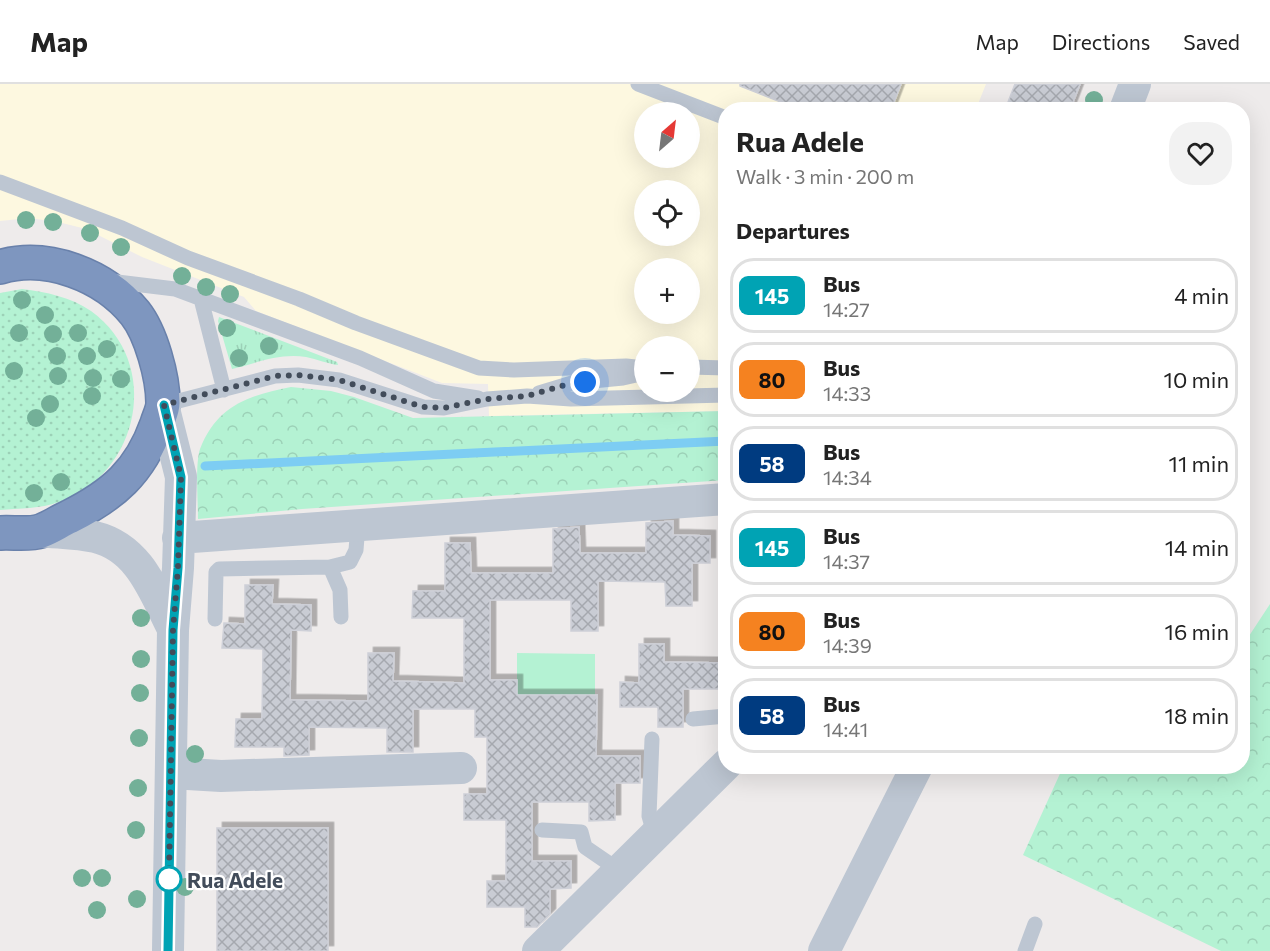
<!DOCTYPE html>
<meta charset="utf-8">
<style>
body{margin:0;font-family:Commissioner,sans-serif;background:#f2f2f2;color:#222;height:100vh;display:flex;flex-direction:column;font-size:22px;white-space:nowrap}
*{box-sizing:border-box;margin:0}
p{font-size:20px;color:#767676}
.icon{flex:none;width:33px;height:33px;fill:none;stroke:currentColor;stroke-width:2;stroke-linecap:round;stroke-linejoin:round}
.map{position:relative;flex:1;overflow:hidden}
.drawer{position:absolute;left:718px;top:18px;width:532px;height:672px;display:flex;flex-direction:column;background:#fff;border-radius:24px;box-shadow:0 6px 24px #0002}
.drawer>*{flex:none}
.badge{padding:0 12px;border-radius:9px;font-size:21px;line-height:39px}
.needle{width:39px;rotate:28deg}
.buttons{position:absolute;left:634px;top:18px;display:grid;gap:12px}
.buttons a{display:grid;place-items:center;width:66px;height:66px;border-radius:50%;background:#fff;box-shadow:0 6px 24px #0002;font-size:30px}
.you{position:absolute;width:30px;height:30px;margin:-15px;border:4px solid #fff;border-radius:50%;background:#1a73e8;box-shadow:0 0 0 9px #1a73e833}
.map>.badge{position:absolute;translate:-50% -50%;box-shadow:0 0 0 3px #fff}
h2{padding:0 18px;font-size:22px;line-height:54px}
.round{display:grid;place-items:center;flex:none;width:63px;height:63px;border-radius:24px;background:#f2f2f2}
.headline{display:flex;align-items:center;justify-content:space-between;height:102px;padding:0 18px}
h1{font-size:28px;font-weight:700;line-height:45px}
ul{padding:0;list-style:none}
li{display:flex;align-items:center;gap:18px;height:75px;margin:0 12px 9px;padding:0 6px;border:3px solid #e0e0e0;border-radius:24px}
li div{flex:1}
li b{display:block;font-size:22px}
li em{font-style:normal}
li .badge{min-width:66px;font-weight:700;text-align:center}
header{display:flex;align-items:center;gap:36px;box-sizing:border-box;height:84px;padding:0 30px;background:#fff;border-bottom:2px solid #e0e0e0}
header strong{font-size:28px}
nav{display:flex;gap:33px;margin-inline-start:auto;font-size:21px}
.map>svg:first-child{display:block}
.commercial{fill:#fdf8e0;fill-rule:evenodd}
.grass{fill:url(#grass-tufts)}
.forest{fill:url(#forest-crowns)}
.park{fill:url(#park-dots)}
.pitch{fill:#b4f2d3}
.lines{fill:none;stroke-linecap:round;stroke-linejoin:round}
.stream{stroke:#7dcdf3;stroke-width:9}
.building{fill:url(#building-cross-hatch);stroke:#ced0d8;stroke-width:1.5;filter:url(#shadow)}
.highway-casing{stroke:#6981ab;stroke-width:36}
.lane{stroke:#bdc6d2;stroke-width:15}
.street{stroke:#bdc6d2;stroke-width:32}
.highway{stroke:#7e96bf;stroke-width:33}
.tree{fill:#73b098}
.line-casing{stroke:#fff;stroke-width:14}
.line{stroke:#00a3b4;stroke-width:9}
.walk{stroke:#424c5a;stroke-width:6;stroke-dasharray:0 10.8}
.stop-dot{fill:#fff;stroke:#00a3b4;stroke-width:3}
.labels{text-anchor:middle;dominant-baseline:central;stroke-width:4.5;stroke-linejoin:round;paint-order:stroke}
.stop-label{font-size:21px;font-weight:bold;fill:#424c5a;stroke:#fff;text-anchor:start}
</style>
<header>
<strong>Map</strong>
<nav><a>Map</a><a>Directions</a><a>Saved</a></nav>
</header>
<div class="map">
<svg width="1270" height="867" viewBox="0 0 1270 867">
<defs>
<pattern id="grass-tufts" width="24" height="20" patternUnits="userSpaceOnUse" patternTransform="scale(1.5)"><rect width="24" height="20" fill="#b4f2d3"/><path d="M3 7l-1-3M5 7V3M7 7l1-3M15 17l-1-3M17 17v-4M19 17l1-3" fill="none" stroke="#9cd1b7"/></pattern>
<pattern id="forest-crowns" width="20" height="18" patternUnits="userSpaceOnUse" patternTransform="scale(1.5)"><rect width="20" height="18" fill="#b4f2d3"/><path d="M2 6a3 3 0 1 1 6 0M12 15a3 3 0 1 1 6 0" fill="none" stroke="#9cd1b7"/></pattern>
<pattern id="park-dots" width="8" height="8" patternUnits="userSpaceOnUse" patternTransform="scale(1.5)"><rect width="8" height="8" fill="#b4f2d3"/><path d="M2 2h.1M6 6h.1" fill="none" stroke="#9cd1b7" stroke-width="1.8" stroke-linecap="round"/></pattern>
<pattern id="building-cross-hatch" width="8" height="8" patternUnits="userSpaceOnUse" patternTransform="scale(1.5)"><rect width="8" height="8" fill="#c9ccd4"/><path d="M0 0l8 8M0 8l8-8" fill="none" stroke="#a5a8af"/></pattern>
<filter id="shadow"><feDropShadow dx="5.5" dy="-5.5" stdDeviation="0" flood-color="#0004"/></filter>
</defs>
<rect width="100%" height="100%" fill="#eeebeb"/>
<!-- commercial -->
<path class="commercial" d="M0 0H986L976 25 726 26V327L489 332 488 300 442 299 256 227 244 213 142 173 86 145 58 138 29 134 0 137ZM645 28H690V74H645ZM645 106H690V152H645ZM645 184H690V230H645ZM645 262H690V308H645Z"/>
<!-- grass -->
<path class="grass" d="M219 233 337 278 338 281C328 280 317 275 306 273 279 269 257 279 232 285L218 237Z"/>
<!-- forest -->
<path class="forest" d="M291 303 331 307 354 313 413 334 726 327V396L302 425 198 435C198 417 195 380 200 365 217 321 250 311 291 303Z
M1270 520V867H1221L1023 771 1063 683 1244 682V553L1247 555Z"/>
<!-- park -->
<path class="park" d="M22 205C46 208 71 213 91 227 163 279 140 390 59 418 40 425 20 424 0 426V209Z"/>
<!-- pitch -->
<path class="pitch" d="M517 569 595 570V612L517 611Z"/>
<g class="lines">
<!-- stream -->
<path class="stream" d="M205 382 726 357"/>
</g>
<!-- building -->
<path class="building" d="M740 0H901L891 26H801L740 2Z
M1015 0H1080L1070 26H1005Z
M673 437V451L710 452V479H692V522H666L665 498 598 497V547H571V516H490V596H517V611H597L596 672H640V699H615V736L589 737V718H532V777H571V804L550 805V830L537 843H525V823H487V797H506V736H464V710H487V653H475V625H413V668H387V644L309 643V671L284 672V663H235L236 635H262L263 565 222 564 224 539 245 540V501H273L272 520 311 521V547L291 546 290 616 368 617V569H394L393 597 464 599V534H412L413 507H445V459H470L471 489H553V445L579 443 580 469H646V439Z
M639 560H664V578L726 579V605H683V643H658V623H620V598L639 599Z
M217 744H328V867H217Z"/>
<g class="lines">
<!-- highway casing -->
<g class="highway-casing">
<path id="highway" d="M0 183C47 169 104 191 135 229 151 249 163 293 163 319 163 326 159 333 157 340 140 388 113 411 69 433 60 437 50 444 41 447 29 451 12 448 0 449"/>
</g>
<!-- lane -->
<path class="lane" d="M638 0 726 34
M0 98 122 144 188 174 299 215 356 239 479 284 514 286 626 282 645 284
M109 197 175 205 360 274 434 307 478 314
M201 215 224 306
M690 283 726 284
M539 309 572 299 623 294 645 289
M163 321 275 292 298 291 339 296 423 323 444 324 487 315 527 312 571 315 726 311
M330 483 340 506 341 533
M215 535 216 488 219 485 330 483 350 478 356 466 358 441
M693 635 726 632
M652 655 649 732 655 753
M542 746 581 748 585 763 620 787
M1025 867 1035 840"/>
<!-- street -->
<path class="street" d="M1125 26 1135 0
M163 321 181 393 178 484 173 546 168 867
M40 447C58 449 77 449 95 453 140 464 154 508 173 545
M178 454 726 415
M171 689 221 692 461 684
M538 867 726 681
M824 867 917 682"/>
<!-- highway -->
<use href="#highway" class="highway"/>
</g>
<!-- trees -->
<g class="tree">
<circle cx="1094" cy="16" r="9"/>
<circle cx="26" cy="136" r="9"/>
<circle cx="53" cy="138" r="9"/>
<circle cx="90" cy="149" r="9"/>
<circle cx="121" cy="163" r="9"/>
<circle cx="182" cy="192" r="9"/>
<circle cx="206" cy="203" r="9"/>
<circle cx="230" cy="210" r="9"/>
<circle cx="22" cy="216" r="9"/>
<circle cx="45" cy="231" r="9"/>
<circle cx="227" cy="244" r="9"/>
<circle cx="19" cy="249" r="9"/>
<circle cx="78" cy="249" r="9"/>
<circle cx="53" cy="250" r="9"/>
<circle cx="269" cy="262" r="9"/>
<circle cx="107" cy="265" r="9"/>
<circle cx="57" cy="272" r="9"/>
<circle cx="87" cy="272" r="9"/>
<circle cx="239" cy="274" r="9"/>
<circle cx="14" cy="287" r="9"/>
<circle cx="58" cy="292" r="9"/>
<circle cx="93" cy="294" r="9"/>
<circle cx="121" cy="295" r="9"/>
<circle cx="92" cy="312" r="9"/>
<circle cx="50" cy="320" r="9"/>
<circle cx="36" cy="334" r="9"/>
<circle cx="61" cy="398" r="9"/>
<circle cx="34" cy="409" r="9"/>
<circle cx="141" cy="534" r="9"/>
<circle cx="141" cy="575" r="9"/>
<circle cx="140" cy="609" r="9"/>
<circle cx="139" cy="654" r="9"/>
<circle cx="195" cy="670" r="9"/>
<circle cx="138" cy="704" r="9"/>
<circle cx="136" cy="746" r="9"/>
<circle cx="82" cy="794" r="9"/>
<circle cx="102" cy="794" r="9"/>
<circle cx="185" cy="803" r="9"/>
<circle cx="137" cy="815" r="9"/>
<circle cx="97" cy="826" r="9"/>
</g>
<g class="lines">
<!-- line casing -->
<g class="line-casing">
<path id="line" d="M164 321 181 393 178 484 173 546 168 867"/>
</g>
<!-- line -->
<use href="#line" class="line"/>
<!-- walk -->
<path class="walk" d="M169 795 173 546 178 484 181 393 164 321 275 292 298 291 339 296 423 323 444 324 487 315 527 312 572 299 585 298"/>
</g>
<!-- markers -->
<circle class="stop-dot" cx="169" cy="795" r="12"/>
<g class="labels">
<!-- stop labels -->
<g class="stop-label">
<text x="187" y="795">Rua Adele</text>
</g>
</g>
</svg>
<div class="buttons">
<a><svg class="needle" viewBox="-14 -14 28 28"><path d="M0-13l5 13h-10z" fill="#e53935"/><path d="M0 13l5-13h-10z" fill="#767676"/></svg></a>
<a><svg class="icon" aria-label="locate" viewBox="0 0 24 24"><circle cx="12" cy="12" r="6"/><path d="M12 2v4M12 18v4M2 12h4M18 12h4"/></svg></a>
<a>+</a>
<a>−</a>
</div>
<div class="you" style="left:585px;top:298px"></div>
<section class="drawer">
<div class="headline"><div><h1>Rua Adele</h1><p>Walk · 3 min · 200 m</p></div><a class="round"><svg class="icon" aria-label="heart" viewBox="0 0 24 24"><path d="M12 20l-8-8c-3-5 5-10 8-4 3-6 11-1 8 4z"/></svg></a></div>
<h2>Departures</h2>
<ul>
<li><span class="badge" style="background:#00a3b4;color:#fff">145</span><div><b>Bus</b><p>14:27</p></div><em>4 min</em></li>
<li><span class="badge" style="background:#f58220;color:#111">80</span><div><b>Bus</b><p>14:33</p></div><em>10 min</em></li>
<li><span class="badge" style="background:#003b80;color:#fff">58</span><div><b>Bus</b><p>14:34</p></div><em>11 min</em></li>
<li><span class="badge" style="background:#00a3b4;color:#fff">145</span><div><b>Bus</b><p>14:37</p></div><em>14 min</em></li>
<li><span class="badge" style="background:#f58220;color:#111">80</span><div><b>Bus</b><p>14:39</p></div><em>16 min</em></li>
<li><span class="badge" style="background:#003b80;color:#fff">58</span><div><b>Bus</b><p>14:41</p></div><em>18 min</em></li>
</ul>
</section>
</div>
